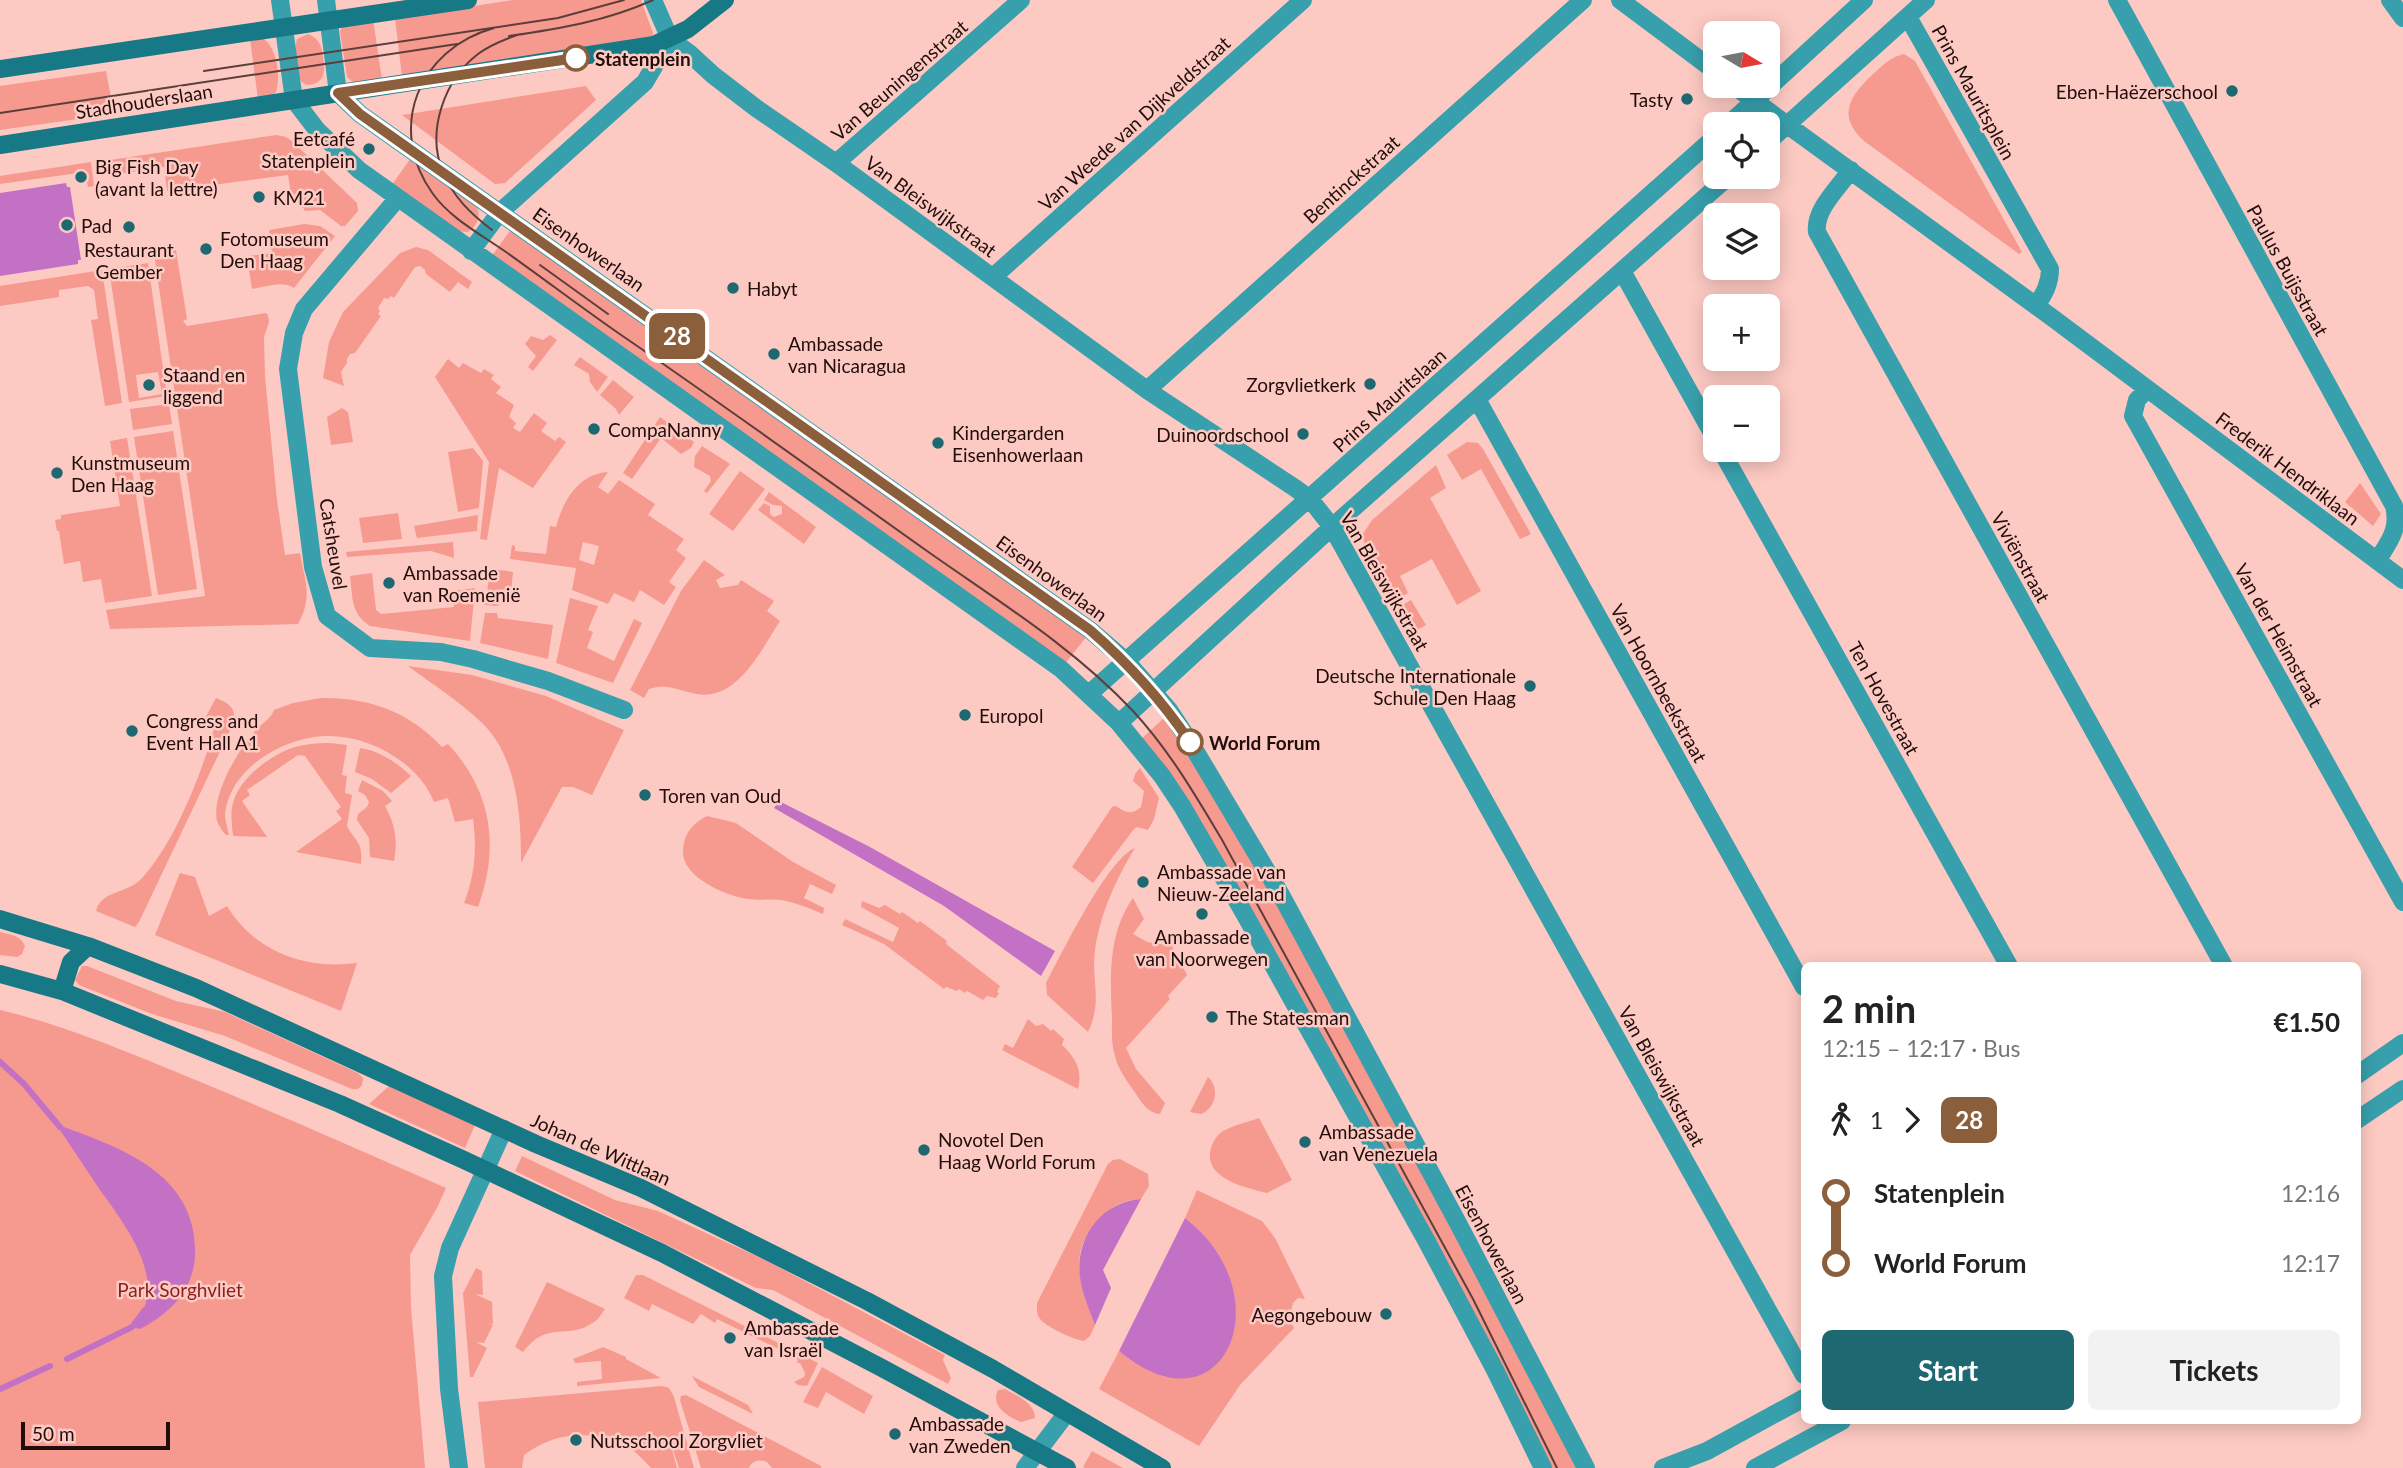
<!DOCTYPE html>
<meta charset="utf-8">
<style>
body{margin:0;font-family:Lato,sans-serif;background:#f2f2f2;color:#222;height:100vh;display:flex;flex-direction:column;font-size:26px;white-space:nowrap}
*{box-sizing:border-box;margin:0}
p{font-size:23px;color:#767676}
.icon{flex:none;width:38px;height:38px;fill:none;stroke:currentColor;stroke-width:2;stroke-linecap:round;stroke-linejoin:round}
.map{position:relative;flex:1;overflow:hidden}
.drawer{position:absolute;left:1801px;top:962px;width:560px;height:462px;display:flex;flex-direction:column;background:#fff;border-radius:10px;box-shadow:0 4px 18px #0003}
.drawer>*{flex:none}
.badge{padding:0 14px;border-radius:10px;font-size:24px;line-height:46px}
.needle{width:46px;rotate:100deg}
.fabs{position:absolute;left:1703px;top:21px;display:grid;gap:14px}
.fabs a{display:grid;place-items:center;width:77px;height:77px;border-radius:10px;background:#fff;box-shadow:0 4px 18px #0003;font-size:35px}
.scale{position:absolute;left:21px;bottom:18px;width:149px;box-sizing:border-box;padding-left:7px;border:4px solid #230d0b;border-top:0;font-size:19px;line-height:24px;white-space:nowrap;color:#230d0b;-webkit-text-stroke:5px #fdcac3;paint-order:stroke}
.map>.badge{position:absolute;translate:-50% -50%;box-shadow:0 0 0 4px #fff}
.legs{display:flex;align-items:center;gap:10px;height:77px;padding:0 21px;font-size:23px}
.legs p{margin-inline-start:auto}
.overview{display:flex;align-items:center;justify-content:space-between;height:119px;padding:0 21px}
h1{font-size:38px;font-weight:700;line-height:52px}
.cta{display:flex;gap:14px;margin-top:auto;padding:14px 21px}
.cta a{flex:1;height:80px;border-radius:10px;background:#1d6871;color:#fff;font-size:28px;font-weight:700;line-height:80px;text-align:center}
.cta a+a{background:#f2f2f2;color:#222}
ul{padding:0 21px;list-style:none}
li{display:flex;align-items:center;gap:24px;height:70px;font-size:26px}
li i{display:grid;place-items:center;width:10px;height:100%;margin:0 9px;background:currentColor}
li i::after{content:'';width:18px;height:18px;margin:-9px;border:5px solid;border-radius:50%;background:#fff}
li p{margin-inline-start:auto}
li:first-child i{background:linear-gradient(#0000 50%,currentColor 0)}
li:last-child i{background:linear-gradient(currentColor 50%,#0000 0)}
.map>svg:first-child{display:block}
.green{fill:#f6998f;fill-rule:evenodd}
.water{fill:#c371c4}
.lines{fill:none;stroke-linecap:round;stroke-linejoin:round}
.stream{stroke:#c371c4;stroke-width:6}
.street{stroke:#389fac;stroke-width:18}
.secondary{stroke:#177985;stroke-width:18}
.tram{stroke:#5c3e3b;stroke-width:2}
.line-1-casing{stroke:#fff;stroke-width:16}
.line-1{stroke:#8b5e3c;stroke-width:10}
.stop-1-dot{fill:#fff;stroke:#8b5e3c;stroke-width:3.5}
.poi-dot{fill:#1d6871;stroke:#fdcac3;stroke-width:2.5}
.labels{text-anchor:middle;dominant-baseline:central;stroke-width:5;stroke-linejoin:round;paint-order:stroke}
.stop-label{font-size:19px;font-weight:bold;fill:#230d0b;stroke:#fdcac3;text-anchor:start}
.street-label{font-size:19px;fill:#230d0b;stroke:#fdcac3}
.poi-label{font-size:19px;fill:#230d0b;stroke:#fdcac3;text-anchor:start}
.park-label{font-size:19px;fill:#8a1f1d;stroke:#fdcac3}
</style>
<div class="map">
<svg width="2403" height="1468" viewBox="0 0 2403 1468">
<rect width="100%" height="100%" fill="#fdcac3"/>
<!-- green -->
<path class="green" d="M513 0H641L653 33 652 37 402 77 395 18Z
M373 19 382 80 355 84 347 77 340 31 345 23Z
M308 34C318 38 321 44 323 55 324 66 327 80 314 84 310 85 306 85 303 83 294 75 294 49 297 39Z
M261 37C277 45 282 79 275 94L258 99 250 39Z
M1904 54 1915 61 2022 252 2019 254 1864 141C1837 116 1849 97 1872 75 1882 66 1890 57 1904 54Z
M106 71 114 114 0 130V86Z
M586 86 596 100 505 183 495 184 402 115Z
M276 135 286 137 292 141 357 203 358 211 345 226H341L320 210 305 211 302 206 300 194 291 195 288 175 167 191 164 167 112 175 110 160Z
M411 158 477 205C481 218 478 224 468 232L454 231 391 186Z
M91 162 94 186 88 187 85 172 0 184V176Z
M304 224 320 226 335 236 294 288C282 280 266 287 252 289L247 256 272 253 269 230Z
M512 228 1087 636 1064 665 491 257Z
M416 247 428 250 472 282 468 289 458 282 450 292 426 274 425 270 420 266 415 267 394 298 391 296 388 299 384 298 378 308 380 311 378 314 381 316 355 353 350 354 347 359V363L341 372 344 386 323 378 329 342 343 312 400 253Z
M176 250 187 319 183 321 187 326 266 313 268 315 269 322 264 337 265 377 277 500 285 555 300 553C305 582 313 597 298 624L110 629 106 610 205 596 154 254Z
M148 263 167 396 129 402 109 269ZM158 372 162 394 139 398 136 375Z
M102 270 122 403 105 406 91 320 98 319 94 290 88 286 59 290V297L0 306V286Z
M550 335 557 340 533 371 528 367 536 356 525 344 531 336 543 340Z
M580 357 608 377 597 392 590 382 589 374 574 365Z
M448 359 459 368 463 363 481 373 484 369 494 375 491 379 501 387 496 393 514 405 509 417 516 423 513 428 520 432 534 413 547 423 541 431 555 441 559 437 566 442 533 488 499 468 487 540 480 539 489 462 435 377Z
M613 380 634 397 619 415 616 409 600 395Z
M169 404 172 424 133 430 130 409Z
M342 408 348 412 353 442 331 445 327 417Z
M660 417 694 442 691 448 681 454 661 438 632 479 623 473Z
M173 431 197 589 158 595 134 437Z
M127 438 152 596 105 603 101 579 83 582 80 561 64 564 59 531H57L55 520 61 519V515L120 506 110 441Z
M1467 442 1478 443 1483 449 1531 534 1520 539 1481 469 1462 480 1447 455Z
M702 446 730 464 707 493 704 491 711 481 710 476 694 467 695 456Z
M473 448 483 461 479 508 458 512 448 452Z
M1436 465 1446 488 1430 498 1481 591 1457 605 1432 559 1400 576 1408 593 1397 600 1364 543 1363 534 1372 520Z
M740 471 765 489 733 531 709 514Z
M608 472 598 487 608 494 619 480 655 504 648 515 684 539 676 550 686 558 669 582 676 587 664 605 640 590 634 602 614 593 608 604 572 590 576 568 510 559 512 545 515 546V551L546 554 550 526 556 527C563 501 578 474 608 472ZM583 542 599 546 594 565 579 560Z
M2360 483 2381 514 2373 526 2345 502Z
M769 492 816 527 804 544 758 510 764 503 770 506V514L774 517 782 514V506L773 505 764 500Z
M398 513 402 539 363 543 359 518Z
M478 515 477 531 417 538 414 526Z
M453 542 454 558 431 551 347 557 346 552Z
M704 560 725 575 716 580 720 588 738 585 741 580 774 601 767 611 780 621C762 648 738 701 697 694 678 691 669 683 649 689L644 698 630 690 681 591Z
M493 569 513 572 510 602 502 601 498 606 485 605 490 572Z
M372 573 376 610 381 614 454 607 453 591 475 588 470 641 370 626C350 613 353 597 350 576Z
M570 598 598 606 588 630 593 632 587 648 614 661 634 619 642 623 613 683 556 663Z
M1411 600 1426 625 1415 631 1401 606Z
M485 613H497L498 618 553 625 548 659 480 643Z
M408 666 472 675 546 696 624 730 592 795 573 787H562L521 863C521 816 518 757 481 722 459 701 432 684 408 666Z
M216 698C229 703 236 708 234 722L139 922 135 927 96 911C101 890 128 894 142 878 174 844 203 771 215 725L203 722Z
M321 698C368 697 410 712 442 747L448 744C492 791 500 847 478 907L464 903C475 875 477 848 473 819L455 822 448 798 434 802C427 785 418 775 405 764 382 746 358 737 330 736 287 735 230 767 225 814 225 821 228 829 229 835H226C222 831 219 826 217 821 211 794 239 749 256 730 263 722 270 720 274 710L293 703Z
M1166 716 1261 870 1579 1468H1548L1140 740Z
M330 743 347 745 342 775 347 776 345 793 352 795 347 826C356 843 363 841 361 864L296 852 342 819 336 811 341 807 305 756 298 755 247 790 250 795 242 801 267 837 233 836C232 825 230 813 233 803 239 779 269 756 292 748 304 744 317 743 330 743Z
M360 748C380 751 396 762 411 776L391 793 372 779 355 772Z
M1140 768 1159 798 1154 819 1148 830 1137 827 1134 829 1093 883 1072 867 1112 807 1116 806C1125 813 1132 815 1141 807L1144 791 1133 781 1135 774Z
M362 780 383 791 392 801 385 806C395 824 398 840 394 861L370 857 369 838 357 820 358 814 367 807 369 802 365 795 358 791Z
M707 816 736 823 793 862 836 885 832 894 810 884 804 898 824 908 823 914C811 909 799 904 786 901 774 898 761 901 748 899 726 896 681 877 683 850 684 833 693 823 707 816Z
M1135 848C1116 879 1100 914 1095 950 1091 981 1103 1001 1088 1032L1047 995 1046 983C1061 955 1108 858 1135 848Z
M180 873 195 877 209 916 227 906C255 952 305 970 357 963L341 1011 155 935Z
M1133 898 1144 919 1133 934 1147 942 1172 946 1187 975 1168 996 1170 999 1126 1048 1136 1069 1165 1103 1160 1114C1148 1113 1142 1103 1136 1094 1128 1082 1118 1070 1115 1056 1111 1044 1112 1031 1112 1018 1110 977 1108 933 1133 898Z
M862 901 879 908 885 905 900 914 902 912 918 923 920 921 947 941 946 944 1000 986 997 992 999 993 996 998 987 996 983 1000 967 991 965 993 959 989 957 991 946 987 944 989 884 944 842 925 845 919 893 942 899 928 861 907Z
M0 932C11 935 20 935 25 946L22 954 17 957 0 955Z
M82 966H87L176 1001 225 1012 358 1073 363 1078 362 1085 358 1089H352L225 1036 152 1014 79 985 75 980Z
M0 1010C64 1025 125 1051 186 1076 273 1112 360 1150 446 1188L438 1206 410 1255 411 1308 425 1468H0Z
M1028 1019 1036 1026 1043 1024 1051 1031 1053 1029 1064 1039 1062 1045C1075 1057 1083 1070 1078 1089L1002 1050 1005 1044 1013 1048Z
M1208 1077C1220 1088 1216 1108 1201 1114L1190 1112Z
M389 1086 475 1125 465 1148 369 1104Z
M1259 1118 1292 1180 1267 1193C1245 1188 1202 1178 1211 1148 1213 1141 1217 1135 1223 1131 1234 1125 1248 1122 1259 1118Z
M522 1156 615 1200 658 1211 765 1260 945 1355 943 1360 951 1378 948 1384 773 1290 756 1288 515 1171Z
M1120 1159 1148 1174 1149 1186 1141 1199C1123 1200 1110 1206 1099 1221 1094 1227 1089 1233 1085 1239 1071 1265 1086 1299 1095 1325L1090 1336 1084 1341C1074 1340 1047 1327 1041 1320 1036 1315 1037 1309 1037 1303L1108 1164 1113 1160Z
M1197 1190 1262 1221 1275 1238 1305 1299 1298 1298 1293 1303 1289 1320 1294 1328 1240 1385 1199 1446 1099 1389 1119 1351C1224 1438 1284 1295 1185 1218Z
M476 1268 482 1271 483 1295 475 1294 492 1302 493 1324 488 1323 493 1325 484 1343 476 1342 487 1348 473 1377H470L463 1293Z
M636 1275H643L818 1363 807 1386 798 1385 794 1382 804 1377 805 1373 800 1363H797L798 1360 795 1357 717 1319 715 1323 701 1314 693 1324 652 1304 649 1311 624 1298Z
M547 1282 605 1309C602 1313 599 1319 594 1322 568 1341 548 1319 523 1352L515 1347Z
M603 1347 626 1357V1359L661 1378 577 1386V1382L602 1379 601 1361 575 1363 573 1359Z
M822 1367 873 1396 864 1414 826 1392 818 1408 803 1402Z
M692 1376 748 1405 753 1414 699 1387Z
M662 1386 669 1388 674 1397 694 1468H679L668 1435 677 1468H651C641 1457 631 1447 618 1440 611 1436 603 1437 596 1436 568 1433 547 1438 524 1455L522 1468H485L478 1402Z
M1005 1389C1017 1396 1035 1403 1035 1418L1021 1422C1008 1417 990 1406 998 1390Z
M686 1395 821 1466V1468H772L767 1462C760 1459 752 1460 749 1468H701L680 1400 681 1396Z
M1092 1451 1123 1468H1085L1083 1467Z"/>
<!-- water -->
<path class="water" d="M66 183 67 187H70L81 260H78V264L0 276V193Z
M779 801 870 847 1055 951 1041 976 944 906 774 808Z
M56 1124C121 1148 198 1173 195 1256 193 1291 169 1314 140 1329L132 1327C173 1283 124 1224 98 1187 84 1166 70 1145 56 1124Z
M1141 1199 1103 1270 1111 1288 1095 1325C1089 1309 1082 1293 1080 1277 1075 1238 1101 1202 1141 1199Z
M1185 1218C1285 1295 1224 1439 1119 1351Z"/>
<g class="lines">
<!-- stream -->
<path class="stream" d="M0 1062 24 1084 60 1127
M67 1359 132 1327 145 1310
M0 1389 50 1366"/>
<!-- street -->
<path class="street" d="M280 0 294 100 317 130 359 170 1061 669 1119 723 1162 776 1182 806 1244 913 1426 1240 1495 1370 1543 1468
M326 0 338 93 360 114 1090 630 1126 661 1169 710 1190 742 1280 893 1459 1225 1586 1468
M653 0 670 39
M1620 0 1715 71
M2117 0 2394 506C2400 529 2389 542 2377 561
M2390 0 2403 18
M1908 17 2050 269C2050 284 2044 294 2036 306
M670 39 689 53 713 75 756 108 836 163 1147 390 1295 488 1310 499 1332 527 1804 1375
M1734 86 2050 316 2403 580
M1729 124 1864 0
M1768 142 1926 0
M836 163 1021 0
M1851 170C1839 187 1814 210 1817 232L2224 966
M397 199 304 309 294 333 288 369 313 567 327 616 370 648 441 652 473 659 548 681 624 710
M471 251 500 212 645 82 670 39
M1622 271 1715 438
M993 277 1303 0
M2147 389 2137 400 2133 416 2403 902
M1147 390 1583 0
M1478 401 1804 987
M1721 450 2009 966
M1090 693 1715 137
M1119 723 1332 527 1728 177
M2357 1075 2403 1043
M2357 1120 2403 1089
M459 1468 449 1389 443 1276 450 1248 504 1129
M1025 1468 1066 1414
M1663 1468 1707 1451 1804 1398
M1755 1468 1842 1421"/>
<!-- secondary -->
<path class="secondary" d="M0 69 468 0
M0 145 654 45 688 29 725 0
M0 919 88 946 196 988 536 1144 641 1188 867 1301 993 1369 1162 1468
M0 974 62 991 340 1104 464 1160 662 1253 882 1368 1067 1468
M62 991 71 962 88 946"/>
<!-- tram -->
<path class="tram" d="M494 28C418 49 386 129 433 194 451 219 482 235 506 252 547 281 586 311 627 339 728 408 827 480 927 551 998 601 1073 647 1133 711 1169 750 1194 793 1221 838L1473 1299 1557 1468
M509 36C558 29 607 21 653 0
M204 71 558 18 624 0
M0 113 457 44
M492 230C471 214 453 197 443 172 426 132 444 80 478 54 490 45 503 40 517 35
M540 265 608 314"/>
</g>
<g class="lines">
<!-- line-1 casing -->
<g class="line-1-casing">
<path id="line-1" d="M576 58 338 93 360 114 1090 630C1129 664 1161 699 1190 742"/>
</g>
<!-- line-1 -->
<use href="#line-1" class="line-1"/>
</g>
<!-- markers -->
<g class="stop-1-dot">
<circle cx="576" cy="58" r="12"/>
<circle cx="1190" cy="742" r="12"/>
</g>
<g class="poi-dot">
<circle cx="2232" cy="91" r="7"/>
<circle cx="1687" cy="99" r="7"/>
<circle cx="369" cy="149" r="7"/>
<circle cx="81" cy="177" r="7"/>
<circle cx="259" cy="197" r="7"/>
<circle cx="67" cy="225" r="7"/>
<circle cx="129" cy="227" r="7"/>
<circle cx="206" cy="249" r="7"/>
<circle cx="733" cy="288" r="7"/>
<circle cx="774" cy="354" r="7"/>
<circle cx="1370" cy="384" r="7"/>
<circle cx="149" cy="385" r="7"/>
<circle cx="594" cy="429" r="7"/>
<circle cx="1303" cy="434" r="7"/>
<circle cx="938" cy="443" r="7"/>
<circle cx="57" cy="473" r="7"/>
<circle cx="389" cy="583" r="7"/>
<circle cx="1530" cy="686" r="7"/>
<circle cx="965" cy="715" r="7"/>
<circle cx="132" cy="731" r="7"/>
<circle cx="645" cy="795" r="7"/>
<circle cx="1143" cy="882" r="7"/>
<circle cx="1202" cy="914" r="7"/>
<circle cx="1212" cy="1017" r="7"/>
<circle cx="1305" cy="1142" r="7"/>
<circle cx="924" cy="1150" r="7"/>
<circle cx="1386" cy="1314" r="7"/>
<circle cx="730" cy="1338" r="7"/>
<circle cx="895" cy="1434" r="7"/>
<circle cx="576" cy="1440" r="7"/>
</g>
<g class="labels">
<!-- stop labels -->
<g class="stop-label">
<text x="595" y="58">Statenplein</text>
<text x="1209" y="742">World Forum</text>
</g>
<!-- street labels -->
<g class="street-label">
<text transform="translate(899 80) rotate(-41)">Van Beuningenstraat</text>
<text transform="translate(1974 92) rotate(61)">Prins Mauritsplein</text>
<text transform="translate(144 101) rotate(-9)">Stadhouderslaan</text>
<text transform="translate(1134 123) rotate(-42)">Van Weede van Dijkveldstraat</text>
<text transform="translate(1351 179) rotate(-42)">Bentinckstraat</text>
<text transform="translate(931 206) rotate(36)">Van Bleiswijkstraat</text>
<text transform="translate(589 249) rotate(35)">Eisenhowerlaan</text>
<text transform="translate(2288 270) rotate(61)">Paulus Buijsstraat</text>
<text transform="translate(1389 400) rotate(-42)">Prins Mauritslaan</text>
<text transform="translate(2288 468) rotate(37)">Frederik Hendriklaan</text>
<text transform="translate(334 544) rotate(81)">Catsheuvel</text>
<text transform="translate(2021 557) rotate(61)">Viviënstraat</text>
<text transform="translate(1052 578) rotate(36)">Eisenhowerlaan</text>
<text transform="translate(1385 581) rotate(60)">Van Bleiswijkstraat</text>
<text transform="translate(2279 635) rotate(61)">Van der Heimstraat</text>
<text transform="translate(1659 683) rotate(61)">Van Hoornbeekstraat</text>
<text transform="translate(1884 698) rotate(61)">Ten Hovestraat</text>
<text transform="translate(1662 1076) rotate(61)">Van Bleiswijkstraat</text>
<text transform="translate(601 1149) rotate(24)">Johan de Wittlaan</text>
<text transform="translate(1492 1244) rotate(62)">Eisenhowerlaan</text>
</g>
<!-- poi labels -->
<g class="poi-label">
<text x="2218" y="91" text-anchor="end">Eben-Haëzerschool</text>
<text x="1673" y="99" text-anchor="end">Tasty</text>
<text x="355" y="138" text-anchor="end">Eetcafé<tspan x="355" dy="22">Statenplein</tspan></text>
<text x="95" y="166">Big Fish Day<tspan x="95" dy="22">(avant la lettre)</tspan></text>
<text x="273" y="197">KM21</text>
<text x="81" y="225">Pad</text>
<text x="220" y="238">Fotomuseum<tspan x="220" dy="22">Den Haag</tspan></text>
<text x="129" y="249" text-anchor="middle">Restaurant<tspan x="129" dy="22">Gember</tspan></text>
<text x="747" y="288">Habyt</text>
<text x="788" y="343">Ambassade<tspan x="788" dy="22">van Nicaragua</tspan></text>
<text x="163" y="374">Staand en<tspan x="163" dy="22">liggend</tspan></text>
<text x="1356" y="384" text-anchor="end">Zorgvlietkerk</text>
<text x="608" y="429">CompaNanny</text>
<text x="952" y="432">Kindergarden<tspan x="952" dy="22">Eisenhowerlaan</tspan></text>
<text x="1289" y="434" text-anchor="end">Duinoordschool</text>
<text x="71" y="462">Kunstmuseum<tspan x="71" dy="22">Den Haag</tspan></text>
<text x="403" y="572">Ambassade<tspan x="403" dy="22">van Roemenië</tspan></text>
<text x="1516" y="675" text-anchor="end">Deutsche Internationale<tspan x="1516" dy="22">Schule Den Haag</tspan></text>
<text x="979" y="715">Europol</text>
<text x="146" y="720">Congress and<tspan x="146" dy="22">Event Hall A1</tspan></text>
<text x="659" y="795">Toren van Oud</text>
<text x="1157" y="871">Ambassade van<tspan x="1157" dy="22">Nieuw-Zeeland</tspan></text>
<text x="1202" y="936" text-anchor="middle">Ambassade<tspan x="1202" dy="22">van Noorwegen</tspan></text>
<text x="1226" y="1017">The Statesman</text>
<text x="1319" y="1131">Ambassade<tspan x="1319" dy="22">van Venezuela</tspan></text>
<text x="938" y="1139">Novotel Den<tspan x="938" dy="22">Haag World Forum</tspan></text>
<text x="1372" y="1314" text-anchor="end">Aegongebouw</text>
<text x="744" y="1327">Ambassade<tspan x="744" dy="22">van Israël</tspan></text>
<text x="909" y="1423">Ambassade<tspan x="909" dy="22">van Zweden</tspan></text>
<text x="590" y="1440">Nutsschool Zorgvliet</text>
</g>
<!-- park labels -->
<g class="park-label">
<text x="180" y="1289">Park Sorghvliet</text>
</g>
</g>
</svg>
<div class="fabs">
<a><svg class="needle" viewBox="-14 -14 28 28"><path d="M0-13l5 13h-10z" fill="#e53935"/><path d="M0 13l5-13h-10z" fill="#767676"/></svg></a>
<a><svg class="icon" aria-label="locate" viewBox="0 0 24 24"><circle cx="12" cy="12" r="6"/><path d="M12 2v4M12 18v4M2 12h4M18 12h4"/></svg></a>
<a><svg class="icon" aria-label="layers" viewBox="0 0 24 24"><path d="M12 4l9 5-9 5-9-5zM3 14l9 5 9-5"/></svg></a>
<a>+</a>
<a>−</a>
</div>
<div class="scale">50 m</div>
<b class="badge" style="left:677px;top:336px;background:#8b5e3c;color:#fff">28</b>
<section class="drawer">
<div class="overview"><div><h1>2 min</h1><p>12:15 – 12:17 · Bus</p></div><b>€1.50</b></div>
<div class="legs"><svg class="icon" aria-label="walk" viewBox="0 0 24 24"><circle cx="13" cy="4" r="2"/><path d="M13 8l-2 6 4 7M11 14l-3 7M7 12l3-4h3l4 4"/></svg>1<svg class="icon" aria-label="forward" viewBox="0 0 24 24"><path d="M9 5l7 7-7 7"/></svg><b class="badge" style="background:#8b5e3c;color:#fff">28</b></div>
<ul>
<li><i style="color:#8b5e3c"></i><b>Statenplein</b><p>12:16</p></li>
<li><i style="color:#8b5e3c"></i><b>World Forum</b><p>12:17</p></li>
</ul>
<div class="cta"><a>Start</a><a>Tickets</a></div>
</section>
</div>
